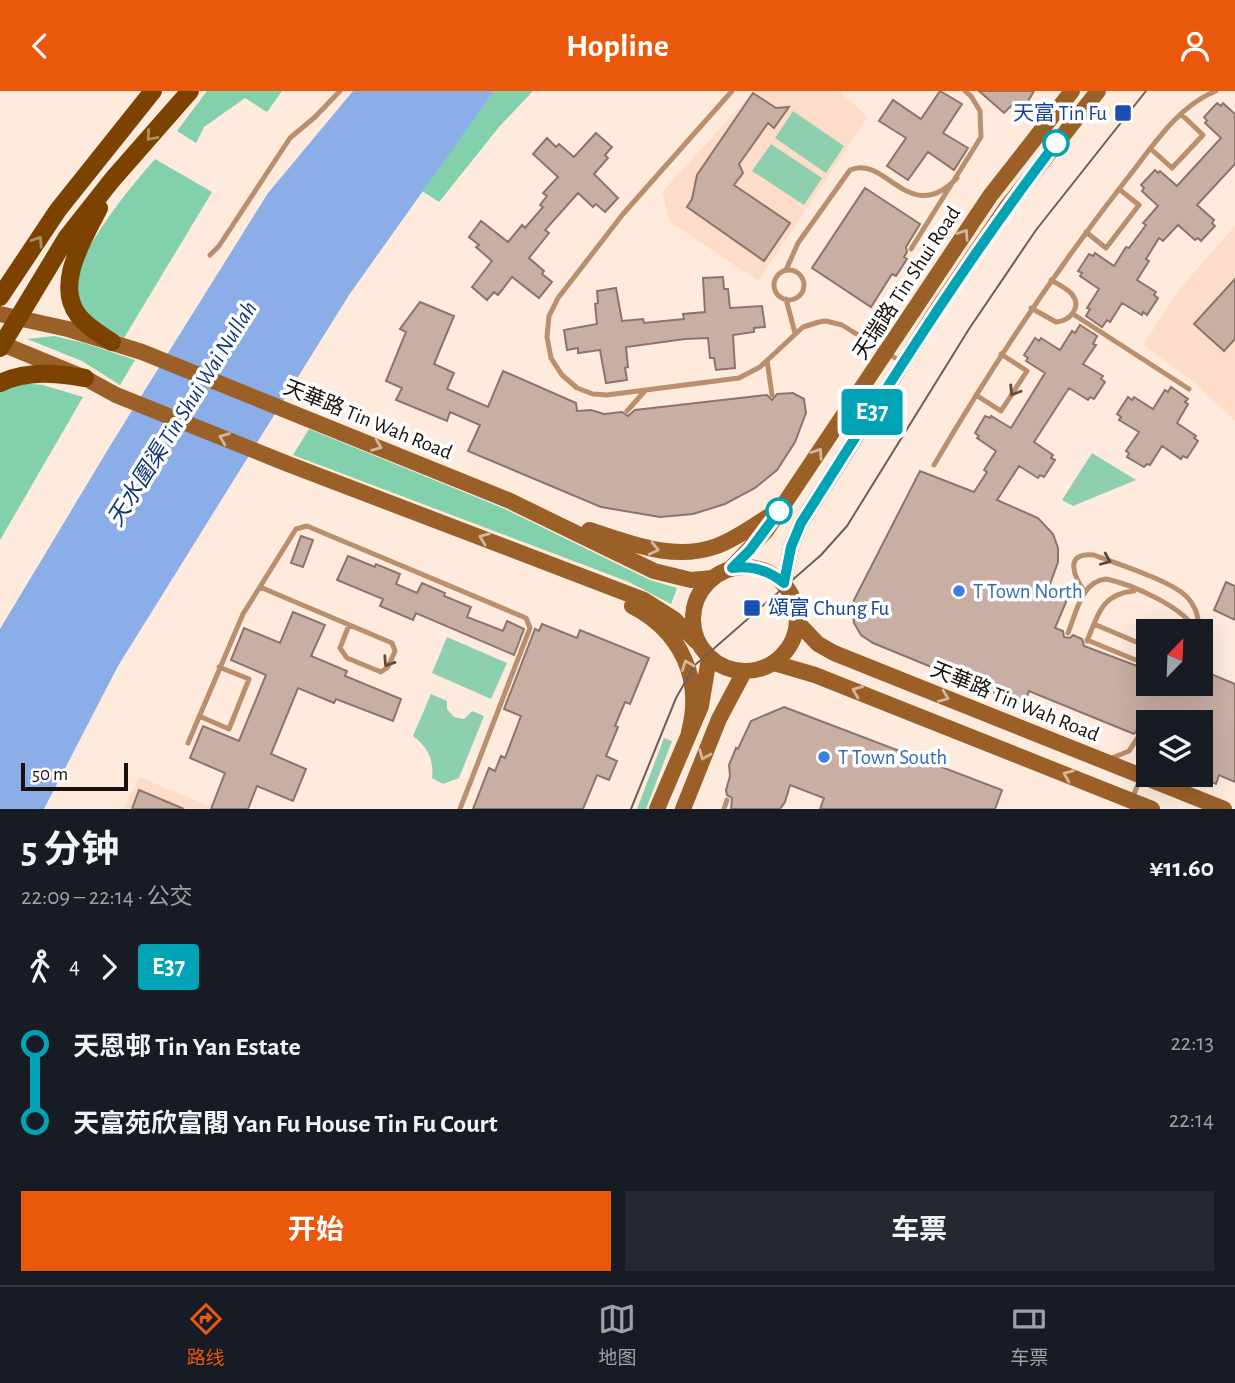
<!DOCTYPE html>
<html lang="zh">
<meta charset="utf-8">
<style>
body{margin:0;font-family:"Alegreya Sans","Noto Sans SC",sans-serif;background:#242831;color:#f1f3f6;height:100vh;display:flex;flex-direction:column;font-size:26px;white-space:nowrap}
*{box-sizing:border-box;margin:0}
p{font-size:23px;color:#9ea1a6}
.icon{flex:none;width:38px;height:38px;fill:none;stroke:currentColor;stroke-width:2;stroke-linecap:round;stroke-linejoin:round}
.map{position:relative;height:718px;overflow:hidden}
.panel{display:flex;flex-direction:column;background:#171b24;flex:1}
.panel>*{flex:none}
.badge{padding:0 14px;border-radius:5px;font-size:24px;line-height:46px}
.needle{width:46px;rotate:23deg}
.buttons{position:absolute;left:1136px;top:528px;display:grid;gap:14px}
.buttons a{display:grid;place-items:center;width:77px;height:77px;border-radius:0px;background:#171b24;box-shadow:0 7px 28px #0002;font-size:35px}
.scale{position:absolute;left:21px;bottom:18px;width:107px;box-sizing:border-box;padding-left:7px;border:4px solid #18100a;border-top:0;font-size:19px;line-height:24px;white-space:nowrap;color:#18100a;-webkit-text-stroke:5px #fff;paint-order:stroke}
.map>.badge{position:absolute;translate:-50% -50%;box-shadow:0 0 0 4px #fff}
.legs{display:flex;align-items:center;gap:10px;height:77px;padding:0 21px;font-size:23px}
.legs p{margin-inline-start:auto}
.overview{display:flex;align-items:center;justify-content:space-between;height:119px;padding:0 21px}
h1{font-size:38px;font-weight:700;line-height:52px}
.cta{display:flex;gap:14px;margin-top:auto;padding:14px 21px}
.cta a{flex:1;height:80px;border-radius:0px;background:#ea580c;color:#fff;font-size:28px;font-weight:700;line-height:80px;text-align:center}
.cta a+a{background:#242831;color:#f1f3f6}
ul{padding:0 21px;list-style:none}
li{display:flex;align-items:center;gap:24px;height:77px;font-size:26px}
li i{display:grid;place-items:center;width:10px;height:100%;margin:0 9px;background:currentColor}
li i::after{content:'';width:18px;height:18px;margin:-9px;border:5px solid;border-radius:50%;background:#171b24}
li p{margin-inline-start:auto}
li:first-child i{background:linear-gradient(#0000 50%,currentColor 0)}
li:last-child i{background:linear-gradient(currentColor 50%,#0000 0)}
header{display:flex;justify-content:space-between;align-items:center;height:91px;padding:0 21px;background:#ea580c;color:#fff;font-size:32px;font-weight:700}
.tabs{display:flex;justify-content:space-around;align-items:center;height:98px;border-top:2px solid #363941;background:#171b24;font-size:19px;color:#9ea1a6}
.tabs a{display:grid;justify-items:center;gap:4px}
.tabs .active{color:#ea580c}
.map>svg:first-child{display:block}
.built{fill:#fdddc9}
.green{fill:#8ecfb0}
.forest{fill:#82d0ac}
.water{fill:#8baee9}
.building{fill:#c9aea4;stroke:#8c746b;stroke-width:2}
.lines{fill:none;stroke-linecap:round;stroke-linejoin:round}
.lane{stroke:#b98f6d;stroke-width:5}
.secondary{stroke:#9b6028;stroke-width:16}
.primary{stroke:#7c4200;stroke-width:18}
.tram{stroke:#6b5f56;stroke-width:2}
.oneway{stroke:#b08e66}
.oneway2{stroke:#d2b79e}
.oneway3{stroke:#604937}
.line-1-casing{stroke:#fff;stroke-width:16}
.line-1{stroke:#00a3b4;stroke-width:10}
.transit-dot{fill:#1a4fb4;stroke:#fff;stroke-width:2.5}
.stop-1-dot{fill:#fff;stroke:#00a3b4;stroke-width:3.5}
.shop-dot{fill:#3f7fe0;stroke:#fff;stroke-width:2.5}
.labels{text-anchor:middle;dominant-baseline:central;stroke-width:7;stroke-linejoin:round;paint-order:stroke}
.transit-label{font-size:21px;fill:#164399;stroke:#fff;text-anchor:end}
.street-label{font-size:21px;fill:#18100a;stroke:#fff}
.shop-label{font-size:21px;fill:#366cbe;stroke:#fff;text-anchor:start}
.water-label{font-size:23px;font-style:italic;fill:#103579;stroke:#fff}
</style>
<header><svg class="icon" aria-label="back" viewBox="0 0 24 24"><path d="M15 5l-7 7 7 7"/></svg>Hopline<svg class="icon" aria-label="person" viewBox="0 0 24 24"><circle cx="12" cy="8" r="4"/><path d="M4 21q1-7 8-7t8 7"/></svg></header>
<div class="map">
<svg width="1235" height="718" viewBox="0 0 1235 718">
<rect width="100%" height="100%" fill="#feebde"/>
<!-- built -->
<path class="built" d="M754 0H839L868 26 758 190 670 131 662 101Z
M1235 135V330L1196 293 1143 254 1181 196Z
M139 686 217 718H123Z"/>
<!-- green -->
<path class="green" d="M793 20 844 55 826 82 775 47Z
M771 53 822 87 804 114 752 80Z
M1092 362 1136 389 1073 415 1062 409Z
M447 546 507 572 491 608 432 582Z
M431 603 447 610V618L454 626 464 628 472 620 484 625 459 687 443 693 432 687C434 669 428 656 413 645Z
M664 647 672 650 646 718H637Z"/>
<!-- forest -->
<path class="forest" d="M207 0H282L267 21 245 7 204 36 196 52 177 40Z
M494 0H533L499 36 439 111 422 100Z
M155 68 212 101 124 247C105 239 84 227 76 206 65 173 134 92 155 68Z
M54 245 84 252 135 269 120 294 82 270 27 248Z
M22 292 43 294 83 306 0 449V300Z
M309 338 505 418 650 489 677 497 671 513 629 491 293 364Z"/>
<!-- water -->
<path class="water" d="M353 0H494L349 204 118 575 44 718H0V538L110 355 268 102Z"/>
<!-- building -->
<path class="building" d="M940 0 962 13 943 42 968 57 954 79 928 61 908 89 887 75 906 47 879 30 893 9 921 28Z
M979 0H1034L1024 17 1016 10 1004 22Z
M753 2 776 17 789 16 774 37 768 32 739 73 743 82 734 94 790 132 764 170 687 116 692 108 697 84Z
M1217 12 1221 15 1223 12 1235 23V73L1197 114 1214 129 1212 132 1215 135 1201 150 1198 147 1195 149 1178 134 1163 150 1159 147 1146 168 1149 170 1137 189 1156 201 1154 204 1158 207 1147 224 1143 221 1142 224 1122 212 1110 231 1107 229 1102 236 1086 225 1090 218 1087 217 1099 198 1080 185 1082 182 1078 180 1089 163 1093 165 1095 162 1114 175 1126 156 1129 157 1146 134 1143 132 1158 115 1142 100 1144 97 1141 94 1155 79 1158 82 1160 80 1177 95 1221 47 1205 32 1207 30 1204 26Z
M596 42 612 56 605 64 608 67 594 83 618 107 605 121 596 113 593 116 578 102 545 139 549 142 529 167 544 180 542 183 552 191 539 207 512 186 498 204 494 201 487 209 472 196 492 170 476 156 479 154 469 146 481 130 508 151 522 134 525 137 543 116 540 114 547 105 543 102 558 86 533 63 547 47 556 56 559 53 574 66Z
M865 97 920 133 906 156 907 161 904 166 907 168 896 185 892 183 871 216 812 177Z
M723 186 724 198H728L730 217 762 215 765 236 754 237V241L733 244 735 277 716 279 714 267H710L708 247 685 248 626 256 628 276 625 277 627 289 606 292 600 259 578 262V257L567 259 564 239 597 233 595 213 598 212 597 200 616 197 622 230 643 228 644 232 684 228 683 223 705 221 703 187Z
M1235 188V248L1224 260 1194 233Z
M420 211 454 225 434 273 454 282 447 298 488 316 503 280 576 312 577 320 591 319 604 323 622 321 628 325 635 319 767 304 772 309 777 303 793 302 804 308 806 322 795 351 777 379 755 397 725 413 693 423 660 426 601 416 468 360 480 334 450 321 447 330 396 309 402 297 386 290 406 241 400 238Z
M1080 234 1097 245 1093 253 1096 254 1083 273 1103 285 1101 288 1105 291 1094 308 1090 306 1088 309 1069 297 1034 351 1053 364 1051 367 1055 369 1044 386 1040 384 1038 387 1019 375 997 409 1038 427 1053 443 1058 457V471L1049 496 1069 504 1055 537 1063 540 1064 546 1070 547 1073 544 1082 548 1084 555 1148 579V593H1200L1204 580 1235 593V691L1219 684 1216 693 1200 686V632H1148V649L1144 647 1146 642 1143 637 1138 638 1134 643 1029 600 1024 614 873 552 861 544 854 532 852 517 854 509 920 380 974 401 987 381 984 379 996 360 977 347 979 345 975 342 985 325 990 327 991 325 1011 337 1045 282 1026 270 1028 267 1024 264 1028 258 1035 247 1039 250 1041 247 1060 259 1072 240 1075 242Z
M1171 296 1188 308 1185 311 1188 313 1177 332 1196 345 1194 347 1198 350 1187 367 1183 365 1181 368 1162 355 1150 374 1147 373 1144 376 1127 366 1129 362 1126 360 1139 341 1119 329 1121 326 1117 323 1128 306 1132 309 1134 306 1153 318 1165 299 1168 301Z
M301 445 313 449 303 476 291 472Z
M348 465 375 476 376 473 400 483 396 493 417 502 422 492 445 502 444 505 471 516 467 526 503 540 507 530 524 538 514 564 416 522 413 529 380 515 383 508 337 489Z
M1226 491 1235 495V529L1214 519Z
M293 521 325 534 311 565 347 580 345 585 401 608 393 630 336 608 334 612 298 597 271 663 306 678 293 710 257 695 248 718H211L225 682 190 667 203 635 239 650 266 584 231 569 244 537 280 552Z
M542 533 577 547 580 539 649 567 630 613 625 611 615 635 618 636 606 665 617 670 609 689 597 684 583 718H473L489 677 495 680 501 665 505 667 521 625 504 618 535 538 539 540Z
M784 616 1002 699 995 718H820L824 707 790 694 785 711 780 718H731L732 707 727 704 726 699 730 685 729 674 736 657 738 658 751 630Z
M139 699 184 718H132Z"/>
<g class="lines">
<!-- lane -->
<path class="lane" d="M732 0 623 123 558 207 549 225 547 246 551 267 562 284 577 297 593 303 607 304 739 287 760 276 803 236 819 231 826 230 842 234 900 270
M1151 58 1172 77 1203 44 1181 23
M1086 141 1106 157 1139 114 1119 98
M911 158 981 46 980 20 971 5 965 0
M210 164 219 155 290 47 315 26 340 0
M786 179 798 152 850 79C886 63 909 137 957 87
M774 194a15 15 0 1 1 30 0a15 15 0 1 1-30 0Z
M786 208 795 242
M1031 217 1056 231C1070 230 1083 216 1071 202 1066 197 1058 193 1051 189
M1073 223 1189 298
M767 269 772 304
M976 304 1001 320 1027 280 1001 263
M627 320 644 301
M934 374C992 275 1055 180 1126 89 1151 58 1177 15 1216 0
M260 496 392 552 395 560 388 576 381 581 347 567 340 557 349 534
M1085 501C1074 486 1063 461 1094 464 1117 473 1169 489 1186 505 1195 514 1201 528 1197 541
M1094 533 1148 556
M1068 542C1076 523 1081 490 1106 488 1131 493 1187 517 1196 541
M1087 549 1148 574
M1087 550C1098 524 1101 503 1134 500
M199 625 229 638 249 588 219 576
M188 652 243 523 296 438 307 435 526 527 530 537 460 718
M1112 667 1129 660 1141 642
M1132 708 1148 669
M724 718 727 709"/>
<!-- secondary -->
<path class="secondary" d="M0 223 68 238 142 261 508 409 654 480 691 489 713 487
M0 252 85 287 116 304 288 373 644 509 674 528 697 551
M589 439C631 452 673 471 717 455 738 447 756 433 774 422
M693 528a52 52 0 1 1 104 0a52 52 0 1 1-104 0Z
M731 477 766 440 990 105 1072 0
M784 493 791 456 801 432 938 217 1006 117 1098 0
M632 515C681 540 703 588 689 641
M798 532 818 553 834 562 1224 718
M774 572 815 584 1152 718
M657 718 701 615 709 567
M683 718 719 628 744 581"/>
<!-- primary -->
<path class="primary" d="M99 117C85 146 54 193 78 224 86 235 100 243 112 251
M0 206 58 119 153 0
M0 257 67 146 112 89 190 0
M0 292C28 279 55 282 85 287"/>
<!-- tram -->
<path class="tram" d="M631 718 676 607 695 574 821 464 847 435 969 238 1036 139 1146 0"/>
</g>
<!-- one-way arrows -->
<defs><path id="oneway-chevron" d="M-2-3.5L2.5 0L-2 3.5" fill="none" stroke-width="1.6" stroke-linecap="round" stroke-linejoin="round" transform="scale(1.75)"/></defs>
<g class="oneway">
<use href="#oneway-chevron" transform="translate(151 45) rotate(131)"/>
<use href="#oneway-chevron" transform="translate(38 150) rotate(-56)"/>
</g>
<g class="oneway2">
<use href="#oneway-chevron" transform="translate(964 143) rotate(-56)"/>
<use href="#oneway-chevron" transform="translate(224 347) rotate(-158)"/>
<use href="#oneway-chevron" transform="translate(377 355) rotate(22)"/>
<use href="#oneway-chevron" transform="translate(818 362) rotate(-56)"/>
<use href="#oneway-chevron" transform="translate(484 447) rotate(-159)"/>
<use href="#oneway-chevron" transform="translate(654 458) rotate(13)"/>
<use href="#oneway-chevron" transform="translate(687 574) rotate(-111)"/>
<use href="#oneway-chevron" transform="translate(857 600) rotate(-158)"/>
<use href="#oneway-chevron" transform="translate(944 606) rotate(22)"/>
<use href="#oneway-chevron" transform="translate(704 664) rotate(112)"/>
<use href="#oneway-chevron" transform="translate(1068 684) rotate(-158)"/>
</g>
<g class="oneway3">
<use href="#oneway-chevron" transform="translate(1014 300) rotate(122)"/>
<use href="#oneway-chevron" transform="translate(1106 469) rotate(23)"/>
<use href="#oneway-chevron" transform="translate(388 571) rotate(123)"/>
</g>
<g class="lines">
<!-- line-1 casing -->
<g class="line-1-casing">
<path id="line-1" d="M779 420 750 459 732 477C752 474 768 479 784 492L791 456 801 432C883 303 963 173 1056 52"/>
</g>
<!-- line-1 -->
<use href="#line-1" class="line-1"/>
</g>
<!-- markers -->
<g class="transit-dot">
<rect x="1114" y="13" width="18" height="18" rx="3.5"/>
<rect x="743" y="508" width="18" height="18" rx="3.5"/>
</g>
<g class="stop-1-dot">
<circle cx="1056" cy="52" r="12"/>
<circle cx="779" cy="420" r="12"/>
</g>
<g class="shop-dot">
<circle cx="959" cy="500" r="7"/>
<circle cx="824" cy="666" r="7"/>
</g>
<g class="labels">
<!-- transit labels -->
<g class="transit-label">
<text x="1107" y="22">天富 Tin Fu</text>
<text x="768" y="517" text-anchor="start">頌富 Chung Fu</text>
</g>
<!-- street labels -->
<g class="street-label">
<text transform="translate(907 192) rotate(-57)">天瑞路 Tin Shui Road</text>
<text transform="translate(368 329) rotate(22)">天華路 Tin Wah Road</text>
<text transform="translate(1015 611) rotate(22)">天華路 Tin Wah Road</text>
</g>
<!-- shop labels -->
<g class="shop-label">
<text x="973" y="500">T Town North</text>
<text x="838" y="666">T Town South</text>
</g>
<!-- water labels -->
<g class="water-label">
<text transform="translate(183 323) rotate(-58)">天水圍渠 Tin Shui Wai Nullah</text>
</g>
</g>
</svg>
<div class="buttons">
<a><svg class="needle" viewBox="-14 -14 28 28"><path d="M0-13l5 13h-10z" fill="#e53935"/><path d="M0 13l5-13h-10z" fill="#9ea1a6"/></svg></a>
<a><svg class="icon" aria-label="layers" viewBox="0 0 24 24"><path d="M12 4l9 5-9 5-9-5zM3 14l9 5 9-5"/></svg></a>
</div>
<div class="scale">50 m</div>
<b class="badge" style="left:872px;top:321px;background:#00a3b4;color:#fff">E37</b>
</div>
<section class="panel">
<div class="overview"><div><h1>5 分钟</h1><p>22:09 – 22:14 · 公交</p></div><b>¥11.60</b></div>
<div class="legs"><svg class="icon" aria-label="walk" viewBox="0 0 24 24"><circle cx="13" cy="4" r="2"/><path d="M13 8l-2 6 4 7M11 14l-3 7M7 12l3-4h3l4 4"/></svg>4<svg class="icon" aria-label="forward" viewBox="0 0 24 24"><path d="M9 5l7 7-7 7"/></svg><b class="badge" style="background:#00a3b4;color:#fff">E37</b></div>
<ul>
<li><i style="color:#00a3b4"></i><b>天恩邨 Tin Yan Estate</b><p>22:13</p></li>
<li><i style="color:#00a3b4"></i><b>天富苑欣富閣 Yan Fu House Tin Fu Court</b><p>22:14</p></li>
</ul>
<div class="cta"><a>开始</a><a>车票</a></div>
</section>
<nav class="tabs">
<a class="active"><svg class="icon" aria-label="directions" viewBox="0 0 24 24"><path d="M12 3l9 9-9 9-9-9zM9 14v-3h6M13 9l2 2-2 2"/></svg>路线</a>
<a><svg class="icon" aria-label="map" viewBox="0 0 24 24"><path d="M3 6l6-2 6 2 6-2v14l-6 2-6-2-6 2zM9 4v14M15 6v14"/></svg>地图</a>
<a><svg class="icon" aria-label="tickets" viewBox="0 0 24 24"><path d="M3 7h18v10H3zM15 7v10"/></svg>车票</a>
</nav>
